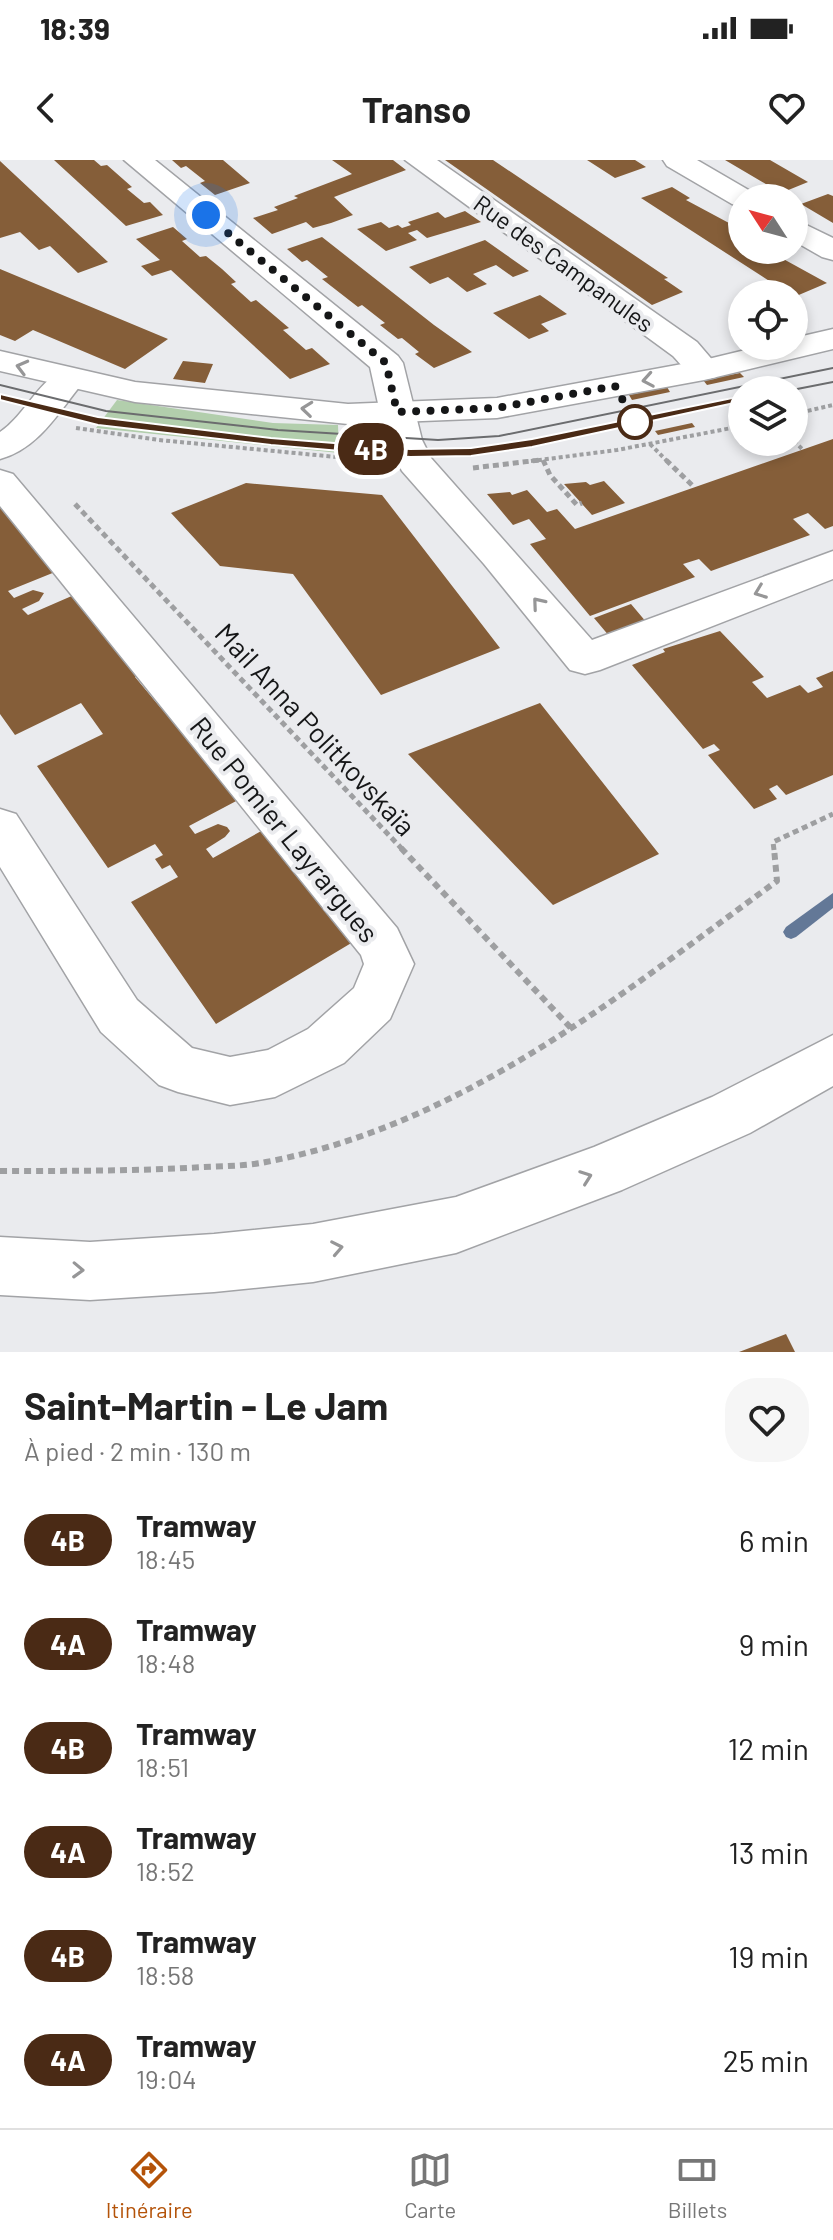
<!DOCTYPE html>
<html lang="fr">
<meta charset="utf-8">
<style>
body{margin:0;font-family:Barlow,sans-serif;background:#f6f6f6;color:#222;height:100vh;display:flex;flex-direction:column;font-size:30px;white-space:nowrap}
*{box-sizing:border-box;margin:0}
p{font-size:26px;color:#767676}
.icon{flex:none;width:44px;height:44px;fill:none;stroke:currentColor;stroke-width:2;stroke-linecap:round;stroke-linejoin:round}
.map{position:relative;height:1192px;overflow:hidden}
.drawer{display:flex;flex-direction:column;background:#fff;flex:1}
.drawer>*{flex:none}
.badge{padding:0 16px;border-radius:26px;font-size:28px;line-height:52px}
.needle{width:52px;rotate:306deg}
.tools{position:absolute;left:728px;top:24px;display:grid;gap:16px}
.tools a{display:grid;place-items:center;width:80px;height:80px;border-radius:50%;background:#fff;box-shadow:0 4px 12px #0003;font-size:40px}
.you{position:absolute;width:40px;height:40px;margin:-20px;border:6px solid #fff;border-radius:50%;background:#1a73e8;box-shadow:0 0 0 12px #1a73e833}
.map>.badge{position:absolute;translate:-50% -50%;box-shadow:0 0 0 4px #fff}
.round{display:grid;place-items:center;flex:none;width:84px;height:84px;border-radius:32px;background:#f6f6f6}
.overview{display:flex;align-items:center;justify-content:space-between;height:136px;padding:0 24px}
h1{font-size:38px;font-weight:700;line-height:60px}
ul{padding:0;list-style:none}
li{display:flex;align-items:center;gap:24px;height:104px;padding:0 24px}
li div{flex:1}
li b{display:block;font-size:30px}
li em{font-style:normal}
li .badge{min-width:88px;font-weight:700;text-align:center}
.status{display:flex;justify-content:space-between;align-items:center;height:56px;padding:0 40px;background:#fff;direction:ltr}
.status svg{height:22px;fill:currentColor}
header{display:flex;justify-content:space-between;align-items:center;height:104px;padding:0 24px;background:#fff;font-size:36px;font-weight:700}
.tabs{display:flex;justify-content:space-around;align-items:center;height:112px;border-top:2px solid #e0e0e0;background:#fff;font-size:22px;color:#767676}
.tabs a{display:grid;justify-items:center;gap:4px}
.tabs .selected{color:#b45309}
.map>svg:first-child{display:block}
.green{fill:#b2ceac}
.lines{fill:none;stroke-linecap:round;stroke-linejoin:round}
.stream{fill:#637897;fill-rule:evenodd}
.building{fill:#855e39}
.minor-casing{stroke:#a2a3a6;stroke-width:3}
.major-casing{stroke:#a2a3a6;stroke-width:3}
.path-far2{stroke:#9e9fa1;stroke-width:4;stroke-dasharray:4 3;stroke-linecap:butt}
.path-far1{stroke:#9e9fa1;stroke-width:5;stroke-dasharray:6 4;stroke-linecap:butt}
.path{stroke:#9e9fa1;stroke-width:6;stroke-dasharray:7 5;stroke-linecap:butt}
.minor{fill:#fff;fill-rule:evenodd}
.major{fill:#fff;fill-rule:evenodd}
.tram{stroke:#6b6c6e;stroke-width:2}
.oneway{stroke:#969697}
.line{fill:#4a2a15;stroke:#fff;stroke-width:2}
.walk{stroke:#151617;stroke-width:8;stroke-dasharray:0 14.4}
.stop-dot{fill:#fff;stroke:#4a2a15;stroke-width:4}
.labels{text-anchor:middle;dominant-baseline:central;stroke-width:8;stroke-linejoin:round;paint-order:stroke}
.far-street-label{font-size:24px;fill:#151617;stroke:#eaebee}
.street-label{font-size:28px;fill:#151617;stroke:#eaebee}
</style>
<div class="status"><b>18:39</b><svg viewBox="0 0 49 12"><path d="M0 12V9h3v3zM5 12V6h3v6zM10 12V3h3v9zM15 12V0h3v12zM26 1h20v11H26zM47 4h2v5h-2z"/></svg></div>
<header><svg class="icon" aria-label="back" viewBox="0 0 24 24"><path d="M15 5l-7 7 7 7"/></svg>Transo<svg class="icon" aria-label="heart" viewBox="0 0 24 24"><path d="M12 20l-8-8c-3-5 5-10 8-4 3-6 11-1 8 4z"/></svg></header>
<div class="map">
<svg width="833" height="1192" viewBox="0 0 833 1192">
<rect width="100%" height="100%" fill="#eaebee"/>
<!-- green -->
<path class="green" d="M117 240 273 263 338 265 339 293 96 268Z"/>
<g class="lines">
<!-- stream -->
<path class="stream" d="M833 733V748L796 777 791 779 786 777 783 772 786 767Z"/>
</g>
<!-- building -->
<path class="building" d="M54 0H94L101 6 107 5 132 27 127 29 144 43 150 42 163 55 126 66Z
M172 0H223L250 23 215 35 200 23 205 21 186 6 181 8Z
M332 0H393L406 10 334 37 353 55 331 63 313 68 306 62 272 74 253 58 278 50 274 47 298 38 294 36 352 14Z
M445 0H493L668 118 664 119 683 132 652 145Z
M587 0H635L646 7 615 18Z
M725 0H770L808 22 781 33Z
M0 1 61 58 108 102 78 113 50 86 39 90 20 72 0 78Z
M672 27 690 38 686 40 742 70V90H767L827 123 794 137 641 38Z
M828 34 833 36V63L801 44Z
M465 51 481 62 427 78 417 70 408 73 417 80 386 91 357 69 381 62 389 68 398 65 402 68 411 65 408 62 438 52 445 58Z
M173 67 187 79 182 81 200 97 206 96 222 109 236 122 231 124 251 142 256 140 289 168 283 170 306 190 312 188 330 204 290 219 171 110 152 116 141 106 160 100 136 79Z
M322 77 434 165 472 192 434 208 415 194 419 192 402 178 398 179 380 165 385 163 362 145 358 147 322 119 328 117 307 100 302 102 287 89Z
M485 80 529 111 513 117 496 105 473 114 487 124 467 132 448 117 430 124 409 107Z
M0 109 168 179 125 209 33 170 15 181 0 175Z
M540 135 567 154 541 164 549 171 529 179 493 153Z
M183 201 213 204 205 223 173 219Z
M740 213 744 217 707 225 703 220Z
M667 227 670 232 632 240 629 235Z
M692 263 695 267 658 275 655 271Z
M833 279V366L825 369 808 353 793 359 810 375 711 411 699 399 683 404 695 417 590 456 530 384 546 379 529 359 513 365 487 334 510 332 512 335 527 330 547 352 557 349 575 369Z
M604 321 625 343 592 355 564 324 586 322 590 325Z
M246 323 382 335 500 488 381 535 293 414 220 406 171 353Z
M0 343 55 412 8 431 14 438 33 430 44 433 39 441 22 449 28 455 74 435 139 515 135 517 160 547 163 544 240 639 189 666 195 674 218 664 227 667 230 671 225 677 206 689 213 698 263 670 353 782 216 864 131 742 178 717 170 705 162 709 155 699 163 695 155 684 108 708 37 606 103 574 81 543 15 575 0 554Z
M631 444 647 463 610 477 594 458Z
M720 471 764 517 752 522 767 538 800 525 808 533 823 527 816 518 833 511V615L786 635 777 625 769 629 777 639 754 649 708 595 720 590 714 584 703 589 632 505 665 492 663 489Z
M540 543 659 694 553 745 408 594Z
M786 1174 795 1192H739Z"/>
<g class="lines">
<!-- minor casing -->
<g class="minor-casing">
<path id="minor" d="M124 0H155L398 196 403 203 422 280 431 298 592 480 833 391V419L600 510 585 514 570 510 484 404 402 311 386 280 370 207Z
M405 0H437L697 182 721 210 716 217C694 223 687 211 673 196Z
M663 0H697L752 32 756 38H742V47L732 44 667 6Z
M794 59 833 78V100L822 97 794 81Z
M68 209 80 212 85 219 80 226C57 255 37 289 0 299V272C25 256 40 216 68 209Z
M0 310 13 314 397 768 414 804 390 859 344 903 275 937 230 945 178 932 159 925 101 872 0 707V649L16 654 137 840 192 888 230 897 268 890 308 869 354 828 364 804 361 795 0 346Z"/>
</g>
<!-- major casing -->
<g class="major-casing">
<path id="major" d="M833 169V189L704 220 497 258 348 264 135 242 0 211V191L135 222 348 244 497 238 704 200 762 186H794V178Z
M833 875V926L750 973 622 1030 456 1093 313 1122 214 1132 90 1140 0 1135V1077L90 1082 214 1074 313 1064 456 1037 594 987 712 937Z"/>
</g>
<!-- path-far2 -->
<path class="path-far2" d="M794 254 833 245
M76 268 159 280 368 300
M794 281 802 289
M650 284 668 302
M524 302 617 290 742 266"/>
<!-- path-far1 -->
<path class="path-far1" d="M364 300H368
M543 300 550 315 577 345 582 343
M666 300 694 327
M473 308 540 300
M75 344 403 690
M774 690 773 682 833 654"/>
<!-- path -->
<path class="path" d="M401 688 571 868
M0 1011C63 1011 125 1011 188 1008 214 1006 241 1007 266 1002 462 965 620 835 777 721L774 688"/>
<!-- minor -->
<use href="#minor" class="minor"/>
<!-- major -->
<use href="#major" class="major"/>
<!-- tram -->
<path class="tram" d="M0 225 106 251 278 270 438 280 499 276 833 208
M792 230 833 222
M292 283 410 293 471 292 532 283 742 240"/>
</g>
<!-- one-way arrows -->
<defs><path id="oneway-chevron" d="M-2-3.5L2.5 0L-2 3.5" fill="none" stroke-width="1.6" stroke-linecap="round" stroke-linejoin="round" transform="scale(2)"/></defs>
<g class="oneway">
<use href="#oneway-chevron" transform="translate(22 207) rotate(-165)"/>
<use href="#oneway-chevron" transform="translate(648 220) rotate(170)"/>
<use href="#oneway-chevron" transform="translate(307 249) rotate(-174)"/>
<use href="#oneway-chevron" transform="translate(760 432) rotate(159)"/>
<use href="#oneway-chevron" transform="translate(538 443) rotate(-130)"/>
<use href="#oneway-chevron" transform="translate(586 1017) rotate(-20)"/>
<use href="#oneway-chevron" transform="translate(337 1088) rotate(-11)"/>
<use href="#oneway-chevron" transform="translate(78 1110) rotate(2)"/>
</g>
<!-- line -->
<path class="line" d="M0 234 98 257 271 278 410 289 471 288 532 279 742 236 748 240 532 287 471 296 410 297 271 285 98 265 0 240Z"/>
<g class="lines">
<!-- walk -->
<path class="walk" d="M206 55 386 203 397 252 497 248 615 226 635 262"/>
</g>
<!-- markers -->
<circle class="stop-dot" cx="635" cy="262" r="16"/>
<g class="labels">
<!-- far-street labels -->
<g class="far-street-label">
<text transform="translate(564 103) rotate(36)">Rue des Campanules</text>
</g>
<!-- street labels -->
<g class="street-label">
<text transform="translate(316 569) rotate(47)">Mail Anna Politkovskaïa</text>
<text transform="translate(285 669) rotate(51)">Rue Pomier Layrargues</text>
</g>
</g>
</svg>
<div class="tools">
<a><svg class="needle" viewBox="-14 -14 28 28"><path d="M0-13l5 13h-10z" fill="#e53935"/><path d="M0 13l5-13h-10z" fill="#767676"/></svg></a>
<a><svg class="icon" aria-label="locate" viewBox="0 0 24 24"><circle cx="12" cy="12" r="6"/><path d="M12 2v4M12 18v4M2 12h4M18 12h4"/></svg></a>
<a><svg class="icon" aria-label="layers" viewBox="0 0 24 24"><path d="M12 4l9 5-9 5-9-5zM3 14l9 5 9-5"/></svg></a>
</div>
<div class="you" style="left:206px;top:55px"></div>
<b class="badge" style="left:371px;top:289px;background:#4a2a15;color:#fff">4B</b>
</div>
<section class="drawer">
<div class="overview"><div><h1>Saint-Martin - Le Jam</h1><p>À pied · 2 min · 130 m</p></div><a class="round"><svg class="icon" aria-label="heart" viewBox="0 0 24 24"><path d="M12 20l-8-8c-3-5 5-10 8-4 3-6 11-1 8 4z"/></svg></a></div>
<ul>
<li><span class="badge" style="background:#4a2a15;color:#fff">4B</span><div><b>Tramway</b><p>18:45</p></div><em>6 min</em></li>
<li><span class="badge" style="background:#4a2a15;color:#fff">4A</span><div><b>Tramway</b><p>18:48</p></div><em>9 min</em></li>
<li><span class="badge" style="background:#4a2a15;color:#fff">4B</span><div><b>Tramway</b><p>18:51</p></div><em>12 min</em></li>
<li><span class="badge" style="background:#4a2a15;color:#fff">4A</span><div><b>Tramway</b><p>18:52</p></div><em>13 min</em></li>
<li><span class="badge" style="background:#4a2a15;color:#fff">4B</span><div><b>Tramway</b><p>18:58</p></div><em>19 min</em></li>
<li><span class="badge" style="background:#4a2a15;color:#fff">4A</span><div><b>Tramway</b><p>19:04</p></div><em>25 min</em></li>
</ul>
</section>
<nav class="tabs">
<a class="selected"><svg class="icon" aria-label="directions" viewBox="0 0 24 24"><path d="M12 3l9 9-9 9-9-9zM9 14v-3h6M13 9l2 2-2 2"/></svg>Itinéraire</a>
<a><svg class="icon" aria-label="map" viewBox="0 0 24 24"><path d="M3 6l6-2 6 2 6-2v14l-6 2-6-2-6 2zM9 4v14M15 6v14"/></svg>Carte</a>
<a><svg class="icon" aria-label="tickets" viewBox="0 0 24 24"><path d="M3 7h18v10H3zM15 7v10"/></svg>Billets</a>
</nav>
